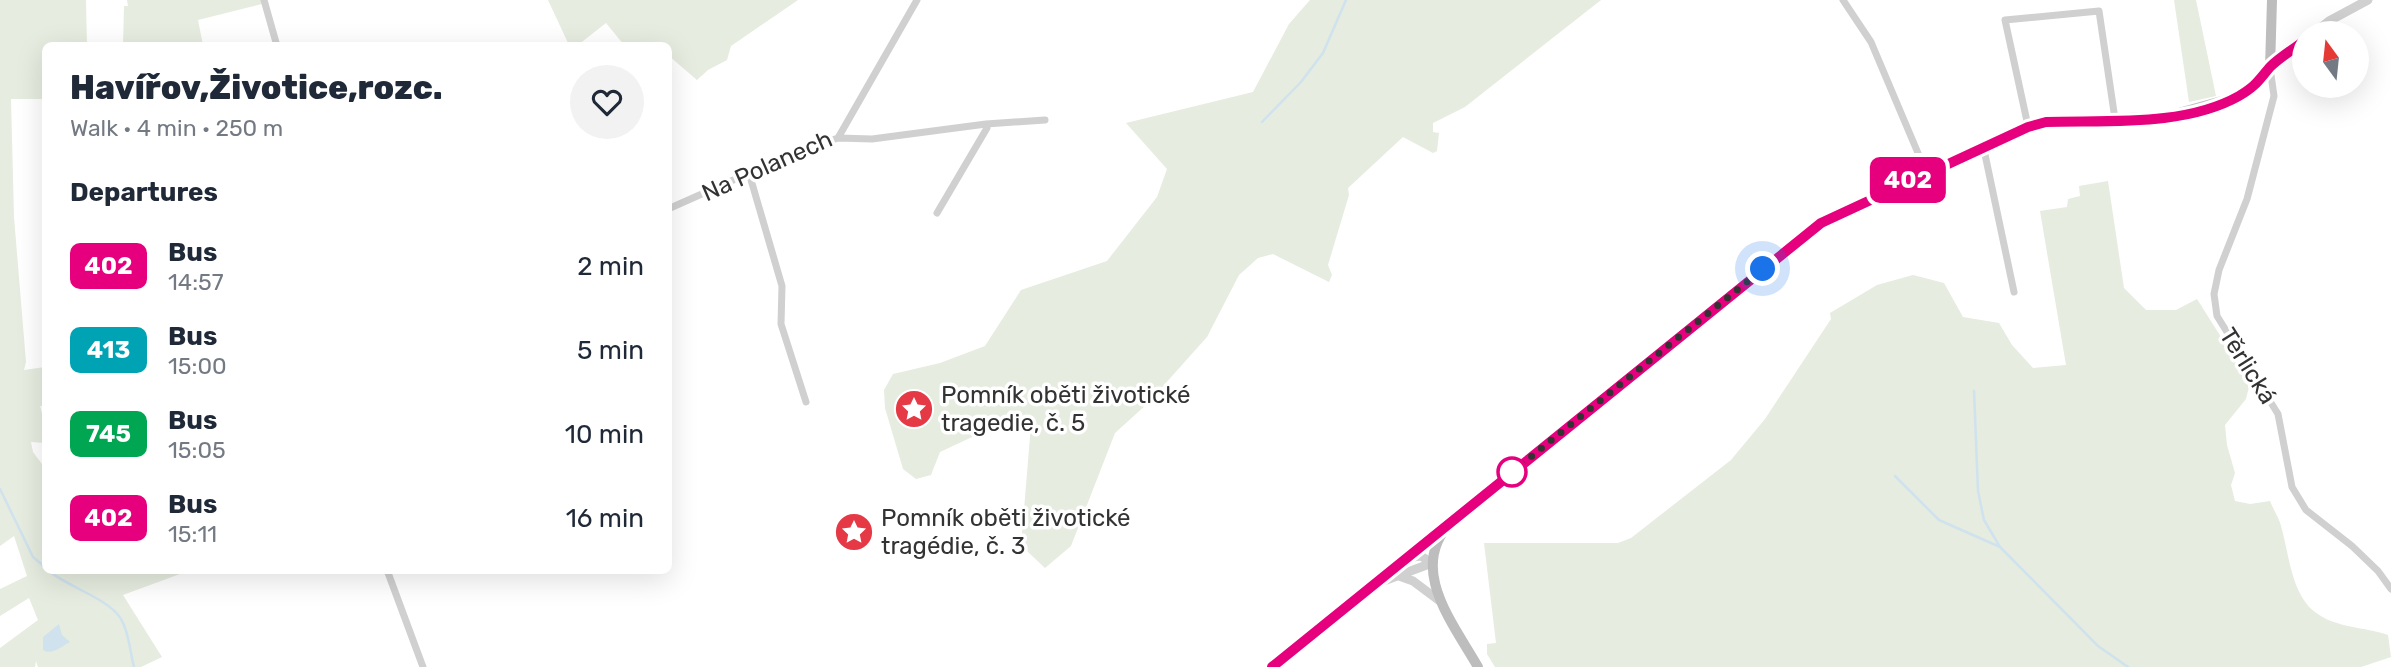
<!DOCTYPE html>
<meta charset="utf-8">
<style>
body{margin:0;font-family:Rubik,sans-serif;background:#f2f2f3;color:#1f2937;height:100vh;display:flex;flex-direction:column;font-size:26px;white-space:nowrap}
*{box-sizing:border-box;margin:0}
p{font-size:23px;color:#747a83}
.icon{flex:none;width:38px;height:38px;fill:none;stroke:currentColor;stroke-width:2;stroke-linecap:round;stroke-linejoin:round}
.map{position:relative;flex:1;overflow:hidden}
.side{position:absolute;left:42px;top:42px;width:630px;height:532px;display:flex;flex-direction:column;background:#fff;border-radius:10px;box-shadow:0 7px 28px #0002}
.side>*{flex:none}
.badge{padding:0 14px;border-radius:10px;font-size:24px;line-height:46px}
.needle{width:46px;rotate:345deg}
.fabs{position:absolute;left:2292px;top:21px;display:grid;gap:14px}
.fabs a{display:grid;place-items:center;width:77px;height:77px;border-radius:50%;background:#fff;box-shadow:0 7px 28px #0002;font-size:35px}
.you{position:absolute;width:35px;height:35px;margin:-18px;border:5px solid #fff;border-radius:50%;background:#1a73e8;box-shadow:0 0 0 10px #1a73e833}
.map>.badge{position:absolute;translate:-50% -50%;box-shadow:0 0 0 4px #fff}
h2{padding:0 28px;font-size:26px;line-height:63px}
.round{display:grid;place-items:center;flex:none;width:74px;height:74px;border-radius:37px;background:#f2f2f3}
.overview{display:flex;align-items:center;justify-content:space-between;height:119px;padding:0 28px}
h1{font-size:33px;font-weight:800;line-height:52px}
ul{padding:0;list-style:none}
li{display:flex;align-items:center;gap:21px;height:84px;padding:0 28px}
li div{flex:1}
li b{display:block;font-size:26px}
li em{font-style:normal}
li .badge{min-width:77px;font-weight:700;text-align:center}
.map>svg:first-child{display:block}
.green{fill:#e6ecdf}
.water{fill:#cfe2ee}
.lines{fill:none;stroke-linecap:round;stroke-linejoin:round}
.stream{stroke:#cfe2ee;stroke-width:2.5}
.minor{stroke:#d0d0d0;stroke-width:7}
.tertiary{stroke:#d0d0d0;stroke-width:9}
.secondary{stroke:#bdbdbd;stroke-width:10}
.line-casing{stroke:#fff;stroke-width:16}
.line{stroke:#e6007e;stroke-width:10}
.walk{stroke:#333;stroke-width:7;stroke-dasharray:0 12.6}
.stop-dot{fill:#fff;stroke:#e6007e;stroke-width:3.5}
.labels{text-anchor:middle;dominant-baseline:central;stroke-width:7;stroke-linejoin:round;paint-order:stroke}
.street-label{font-size:24px;fill:#333;stroke:#fff}
.poi-label{font-size:24px;fill:#333;stroke:#fff;text-anchor:start}
</style>
<div class="map">
<svg width="2391" height="667" viewBox="0 0 2391 667">
<rect width="100%" height="100%" fill="#fff"/>
<!-- green -->
<path class="green" d="M0 0H86L87 45 46 46 45 99H11L14 217 26 362 24 370 45 367V406H40L45 425V443L31 442 33 452 45 468 46 570 188 571 123 595 162 657 141 667H38L36 661 35 667H0V648L38 620 29 598 0 616V589L27 576 14 536 0 546Z
M127 0H261L262 4 198 20 203 45 123 46 124 6H128Z
M548 0H798L731 46 727 60 708 70 697 80 669 56 668 46 656 45 652 42 624 45 606 23 578 45H569Z
M1310 0H1601L1465 107 1433 123V132L1439 133 1437 151 1433 153 1403 137 1348 188 1349 195 1328 265 1332 275 1329 282 1273 254 1258 258 1239 275 1207 337 1147 404 1115 433 1071 546 1045 568 1027 551 1022 534 1031 425 1021 414 940 452 931 475 916 479 903 469 885 408 884 390 893 374 940 363 985 346 1021 290 1107 261 1157 197 1167 169 1126 123 1253 92 1289 24Z
M2174 0H2196L2216 96 2189 102Z
M2108 181 2124 288 2146 310H2176L2197 299 2250 383 2246 399 2225 425 2227 445 2235 473 2231 485 2235 501 2250 504 2270 501C2273 509 2279 518 2281 526 2289 553 2291 594 2315 612 2335 628 2365 627 2388 635L2391 657 2361 667H1495L1487 654V644L1496 643 1484 543H1618L1631 538 1731 460 1765 419 1831 319 1830 313 1877 285 1913 275 1944 283 1963 317 1999 323 2012 345 2033 368 2066 365 2040 211 2067 207 2068 199 2080 196 2079 186Z"/>
<!-- water -->
<path class="water" d="M59 624 62 635 70 642C62 646 52 656 43 650V637Z"/>
<g class="lines">
<!-- stream -->
<path class="stream" d="M1262 122 1301 82 1323 53 1346 0
M1974 391 1978 491 1984 520 2000 547 2098 646 2128 667
M1895 476 1939 520 2000 547
M0 489 33 557 46 568
M48 570C67 587 110 599 121 619 129 632 130 652 134 667"/>
<!-- minor -->
<path class="minor" d="M264 0 277 46
M1843 0 1871 42 1926 172
M2270 68 2274 96 2247 199 2219 270 2214 294 2217 316 2278 414 2292 487 2306 510 2352 546 2378 571 2391 589
M2028 126 2005 20 2099 11 2115 119
M838 138 872 139 986 124 1045 120
M1983 145 2014 292
M749 173 782 286 781 324 806 402
M668 209 792 154 838 138 917 0
M937 213 987 128 986 124
M387 570 423 667"/>
<!-- tertiary -->
<path class="tertiary" d="M2314 33 2329 21 2368 0
M2270 68 2305 41
M1399 576 1413 581 1441 602
M1381 582 1432 563 1421 556 1405 558
M1272 667 1447 525"/>
<!-- secondary -->
<path class="secondary" d="M1478 667C1453 623 1407 568 1451 522L1821 223 1867 199 2028 126 2046 122 2168 116 2236 97 2259 83 2270 68 2272 0"/>
</g>
<g class="lines">
<!-- line casing -->
<g class="line-casing">
<path id="line" d="M1272 667 1821 223 2028 127 2046 122C2107 120 2184 127 2239 96 2256 86 2258 81 2270 67 2280 57 2294 49 2305 40"/>
</g>
<!-- line -->
<use href="#line" class="line"/>
<!-- walk -->
<path class="walk" d="M1512 472 1763 269"/>
</g>
<!-- icons -->
<defs>
<g id="sight-disc" transform="scale(2.0125)"><circle r="9.5" fill="#e63946" stroke="#fff"/><path d="M0-6L1.8-2.2L6-1.7L2.9 1.2L3.7 5.4L0 3.3L-3.7 5.4L-2.9 1.2L-6-1.7L-1.8-2.2Z" fill="#fff"/></g>
</defs>
<g fill-rule="evenodd">
<use href="#sight-disc" x="914" y="409"/>
<use href="#sight-disc" x="854" y="532"/>
</g>
<!-- markers -->
<circle class="stop-dot" cx="1512" cy="472" r="14"/>
<g class="labels">
<!-- street labels -->
<g class="street-label">
<text transform="translate(767 166) rotate(-24)">Na Polanech</text>
<text transform="translate(2248 366) rotate(58)">Těrlická</text>
</g>
<!-- poi labels -->
<g class="poi-label">
<text x="941" y="395">Pomník oběti životické<tspan x="941" dy="28">tragedie, č. 5</tspan></text>
<text x="881" y="518">Pomník oběti životické<tspan x="881" dy="28">tragédie, č. 3</tspan></text>
</g>
</g>
</svg>
<div class="fabs">
<a><svg class="needle" viewBox="-14 -14 28 28"><path d="M0-13l5 13h-10z" fill="#e53935"/><path d="M0 13l5-13h-10z" fill="#747a83"/></svg></a>
</div>
<div class="you" style="left:1763px;top:269px"></div>
<b class="badge" style="left:1908px;top:180px;background:#e6007e;color:#fff">402</b>
<section class="side">
<div class="overview"><div><h1>Havířov,Životice,rozc.</h1><p>Walk · 4 min · 250 m</p></div><a class="round"><svg class="icon" aria-label="heart" viewBox="0 0 24 24"><path d="M12 20l-8-8c-3-5 5-10 8-4 3-6 11-1 8 4z"/></svg></a></div>
<h2>Departures</h2>
<ul>
<li><span class="badge" style="background:#e6007e;color:#fff">402</span><div><b>Bus</b><p>14:57</p></div><em>2 min</em></li>
<li><span class="badge" style="background:#00a3b4;color:#fff">413</span><div><b>Bus</b><p>15:00</p></div><em>5 min</em></li>
<li><span class="badge" style="background:#00a651;color:#fff">745</span><div><b>Bus</b><p>15:05</p></div><em>10 min</em></li>
<li><span class="badge" style="background:#e6007e;color:#fff">402</span><div><b>Bus</b><p>15:11</p></div><em>16 min</em></li>
</ul>
</section>
</div>
